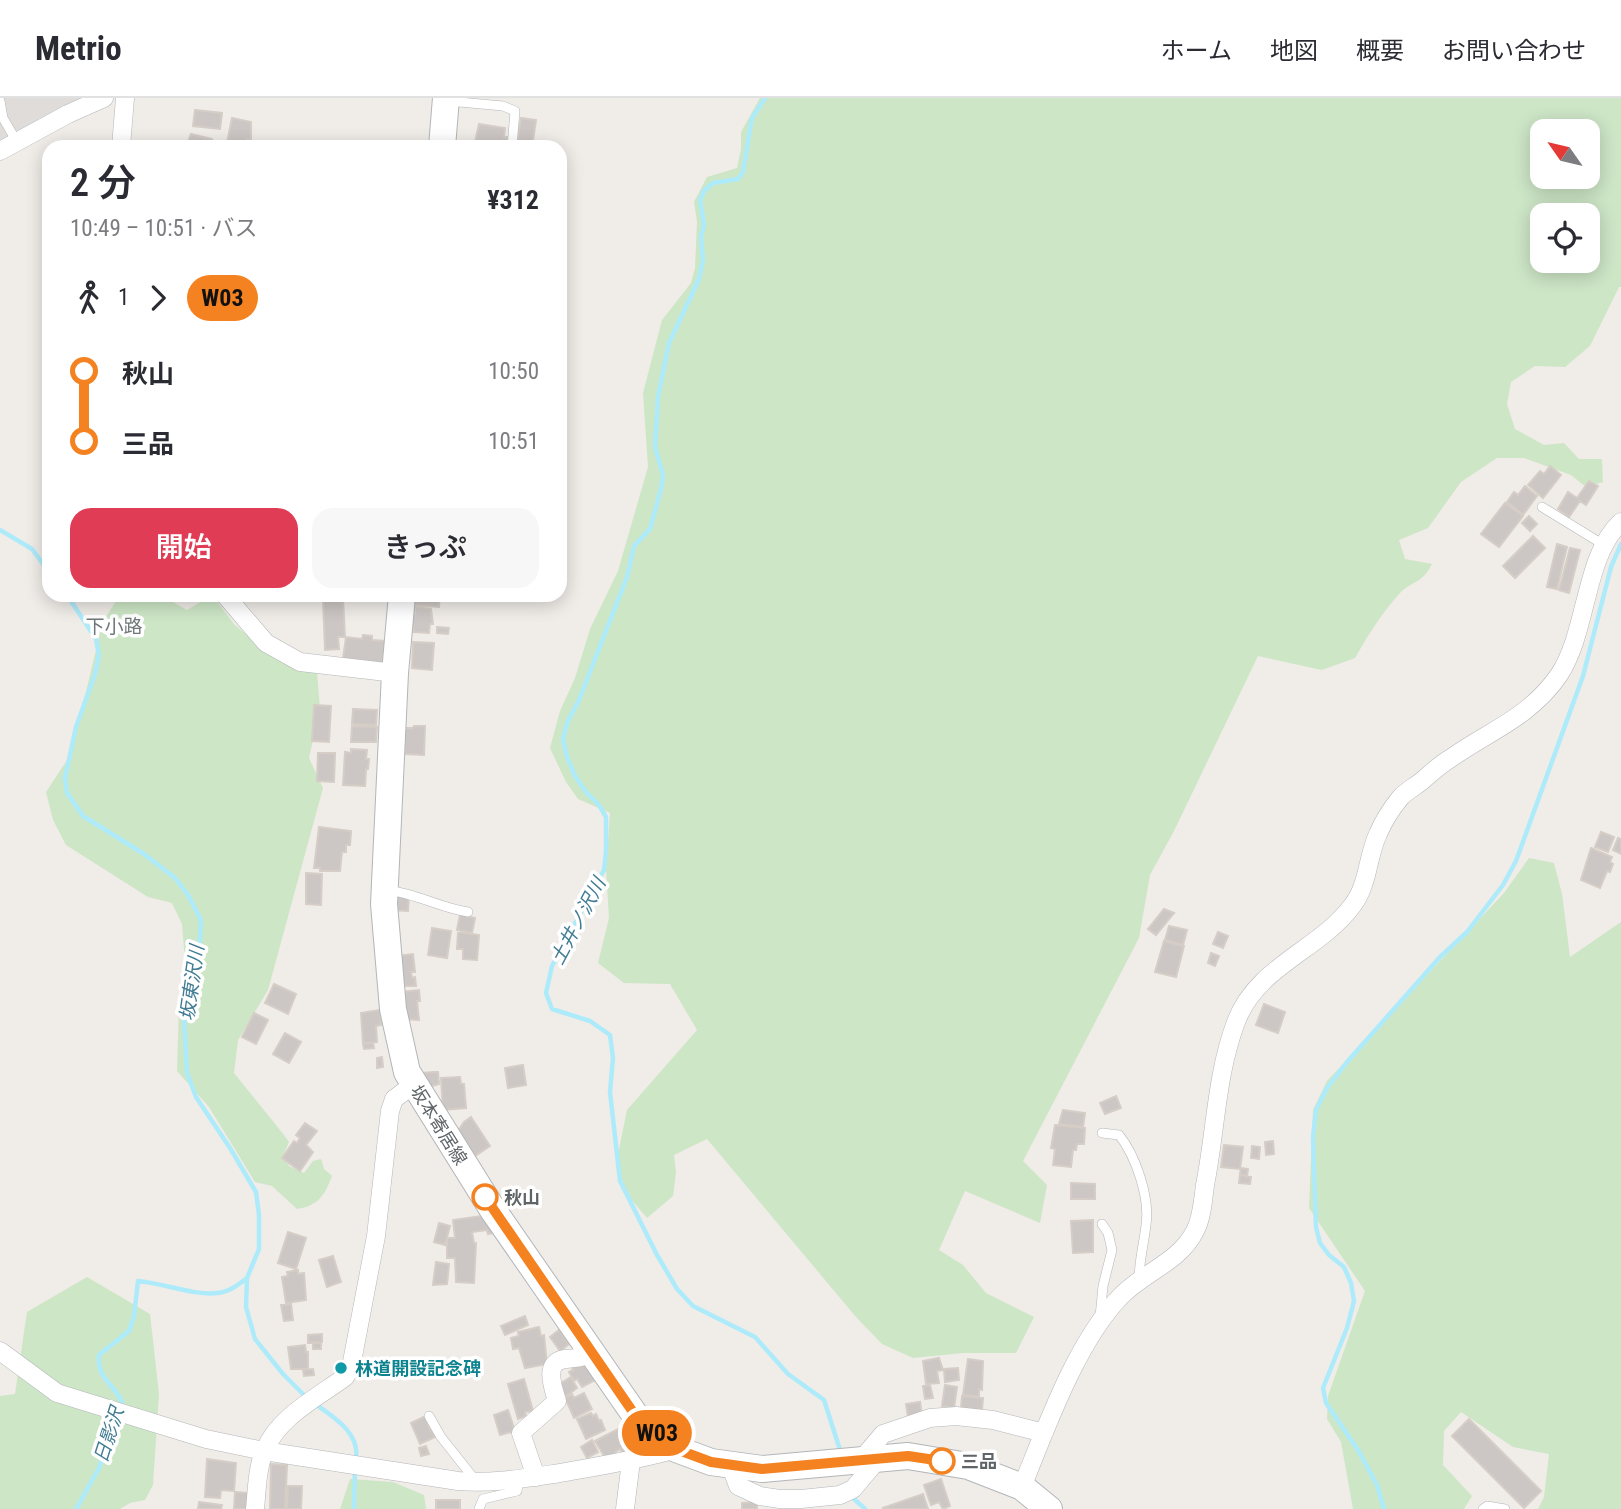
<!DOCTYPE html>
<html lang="ja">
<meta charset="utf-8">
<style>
body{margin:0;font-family:"Roboto Condensed","Noto Sans JP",sans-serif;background:#f7f7f7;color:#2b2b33;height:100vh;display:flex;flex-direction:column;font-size:26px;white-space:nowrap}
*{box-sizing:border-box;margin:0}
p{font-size:23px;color:#7c7c81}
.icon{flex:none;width:38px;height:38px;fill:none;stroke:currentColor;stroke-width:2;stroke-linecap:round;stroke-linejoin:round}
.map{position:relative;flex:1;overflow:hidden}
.panel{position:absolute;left:42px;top:42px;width:525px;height:462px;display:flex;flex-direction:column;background:#fff;border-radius:21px;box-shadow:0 4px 18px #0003}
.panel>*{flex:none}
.badge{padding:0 14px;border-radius:23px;font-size:24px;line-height:46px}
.needle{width:46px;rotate:304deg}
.controls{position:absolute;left:1530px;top:21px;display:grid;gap:14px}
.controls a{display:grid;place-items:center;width:70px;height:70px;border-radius:14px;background:#fff;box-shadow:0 4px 18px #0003;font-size:35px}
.map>.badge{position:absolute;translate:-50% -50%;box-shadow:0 0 0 4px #fff}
.legs{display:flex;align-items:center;gap:10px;height:77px;padding:0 28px;font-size:23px}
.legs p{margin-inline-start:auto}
.summary{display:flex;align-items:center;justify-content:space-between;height:119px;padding:0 28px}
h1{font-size:38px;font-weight:600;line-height:52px}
.button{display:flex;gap:14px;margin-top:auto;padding:14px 28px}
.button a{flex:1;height:80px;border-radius:21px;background:#e13c55;color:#fff;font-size:28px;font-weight:600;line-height:80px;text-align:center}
.button a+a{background:#f7f7f7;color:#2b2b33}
ul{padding:0 28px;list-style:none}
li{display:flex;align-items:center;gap:24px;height:70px;font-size:26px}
li i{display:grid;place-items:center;width:10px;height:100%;margin:0 9px;background:currentColor}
li i::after{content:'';width:18px;height:18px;margin:-9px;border:5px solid;border-radius:50%;background:#fff}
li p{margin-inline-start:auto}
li:first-child i{background:linear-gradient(#0000 50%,currentColor 0)}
li:last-child i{background:linear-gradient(currentColor 50%,#0000 0)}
header{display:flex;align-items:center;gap:42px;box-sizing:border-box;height:98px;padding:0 35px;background:#fff;border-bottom:2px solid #e1e1e2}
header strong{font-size:33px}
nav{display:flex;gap:38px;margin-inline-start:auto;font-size:24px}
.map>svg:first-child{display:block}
.industrial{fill:#dfdcda}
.green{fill:#cde6c6;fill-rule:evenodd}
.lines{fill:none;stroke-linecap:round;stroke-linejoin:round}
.stream{stroke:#adebfb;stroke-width:4.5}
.building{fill:#ccc7c4;stroke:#d5cdc6;stroke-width:2}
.lane-casing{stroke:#b3b6b9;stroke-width:10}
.street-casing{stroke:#b3b6b9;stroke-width:19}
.secondary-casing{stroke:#b2b6b9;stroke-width:28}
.lane{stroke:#fff;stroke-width:9}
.street{stroke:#fff;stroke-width:18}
.secondary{stroke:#fff;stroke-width:26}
.line-1-casing{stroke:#fff;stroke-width:16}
.line-1{stroke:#f58220;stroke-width:10}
.stop-1-dot{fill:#fff;stroke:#f58220;stroke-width:3.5}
.culture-dot{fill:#0f9aa8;stroke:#fff;stroke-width:2.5}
.labels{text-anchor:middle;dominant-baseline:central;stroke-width:7;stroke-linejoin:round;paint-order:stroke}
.street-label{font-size:18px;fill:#5f6467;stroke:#fff}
.stop-label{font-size:18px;font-weight:bold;fill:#5f6467;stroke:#fff;text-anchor:start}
.culture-label{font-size:18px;font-weight:bold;fill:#0d838f;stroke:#fff;text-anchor:start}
.neighbourhood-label{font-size:19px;fill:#707779;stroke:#fff}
.water-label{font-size:19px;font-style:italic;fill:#407c94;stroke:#fff}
</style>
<header>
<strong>Metrio</strong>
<nav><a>ホーム</a><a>地図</a><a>概要</a><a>お問い合わせ</a></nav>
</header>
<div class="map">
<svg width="1621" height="1411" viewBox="0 0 1621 1411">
<rect width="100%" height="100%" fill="#f0ece8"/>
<!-- industrial -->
<path class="industrial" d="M0 0H87L0 43Z"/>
<!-- green -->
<path class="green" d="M760 0H1621V189H1619L1590 248 1565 269 1535 268 1511 284 1507 306 1515 331 1544 347 1564 345 1579 361H1602L1603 384 1586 389 1571 377 1524 360H1497L1461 384 1428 430 1399 442 1405 461 1432 466C1422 486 1413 482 1400 495 1382 515 1368 537 1355 560L1322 572 1258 558 1174 733 1150 777 1139 840 1023 1063 1047 1087 1040 1125 965 1093 939 1152 963 1167 986 1195 1034 1219 1016 1255H963L913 1260 882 1246 856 1219 707 1041 674 1057 676 1075 673 1098 647 1120 624 1093 618 1056 627 1012 697 932 670 886 624 885 598 865 609 820 606 772 610 715 578 701 566 684 550 650 560 613 575 580 590 531 618 473 648 369 643 295 662 222 691 185 695 170 697 124 694 104 707 79 737 70 741 51V34ZM1542 33H1587V79H1542ZM1542 117H1587V163H1542Z
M120 497H160L187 512 212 497 234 526 261 549 317 574 320 611 309 660 323 690 268 892 238 942 234 975 284 1037 289 1044 283 1058 289 1068 304 1075 313 1063 321 1061 324 1071 332 1078C325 1097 318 1108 297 1111L272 1088 255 1084 209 1009 177 973 179 906 185 863 182 826 172 805 148 799 66 747 53 722 46 694 71 656 103 523Z
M1529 760 1554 765 1562 796 1570 859 1621 824V1411H1538L1544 1399 1549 1356 1513 1349 1461 1314 1444 1333 1443 1367 1472 1398 1464 1411H1353L1341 1344 1327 1321 1328 1298 1365 1193 1309 1110 1313 1012 1327 983 1504 795Z
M87 1179 150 1216 159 1296 153 1387 145 1402 130 1405 120 1411H0V1298L15 1296 27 1214Z
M350 1381 393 1384 424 1397 426 1411H340Z"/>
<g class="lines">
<!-- stream -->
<path class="stream" d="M765 0 752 20 743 74 738 81 713 85 704 93 700 102 704 127 701 139 703 162 699 181 669 245 658 299 655 349 663 377 661 391 650 431 634 448 627 479 579 602 567 625 563 641 567 659 575 678 586 694 599 707 606 719V753L604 772 552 868 546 895 552 911 590 923 610 937 613 960 610 994 620 1083 657 1157 677 1191 693 1208 755 1239 788 1276 824 1302 841 1355
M0 432 32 451 49 474
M67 497 96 541 99 557 95 576 76 629 65 680 67 695 83 718 144 756 175 780 188 797 201 822 199 855 188 887 184 919 187 975 196 999 230 1050 256 1094 259 1117V1151L247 1180 246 1209 255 1241 283 1276 307 1300
M314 1305C333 1319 360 1334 356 1361
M120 1311 122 1304C114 1286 96 1280 99 1257L129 1233 134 1218 138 1183C162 1185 196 1198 217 1195 229 1194 238 1187 247 1180
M852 1397 853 1400 865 1411
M76 1411 99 1370 116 1319
M354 1411 355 1370
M1384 1411 1377 1387 1358 1352 1326 1305 1323 1290 1347 1230 1354 1203 1351 1185 1344 1169 1329 1157 1320 1145 1316 1129 1313 1039 1316 1012 1327 990 1347 964 1440 859 1467 834 1503 787 1516 763 1583 578 1611 469 1621 446"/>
</g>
<!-- building -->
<path class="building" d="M195 12 222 15 220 31 193 28Z
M232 20 251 24V42L247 41 246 47 249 49H239V47L227 45Z
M521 20 536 22 532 49H516Z
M479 26 505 30 504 39H507L506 49H474Z
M191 36 212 41 211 49H186Z
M1550 368 1561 377 1543 400 1528 387 1540 373 1544 376Z
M1589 383 1598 388 1586 407 1580 403 1569 419 1558 411 1568 394 1577 400Z
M1525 388 1537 398 1523 417 1507 404 1514 394 1518 397Z
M1505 405 1523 418 1499 449 1481 436Z
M1529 418 1537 426 1530 433 1522 425Z
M1533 438 1545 450 1515 480 1503 468Z
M1557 446 1567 449 1557 491 1547 489Z
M1570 450 1580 452 1569 495 1559 492Z
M414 497H440L439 509 414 507Z
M343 500 345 539H338L339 551 325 552 323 501Z
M415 509 431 511 433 526H430L429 535 413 534V530L410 529 411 516H415Z
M437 529 449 530 448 536 437 535Z
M363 537 372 538V542L385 543 382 566 343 561 346 539 362 541Z
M413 544 434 545 432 572 412 570Z
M314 607 331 608 329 644 312 643Z
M353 611 377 612 376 627 352 626Z
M352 628 377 629 376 644H351Z
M414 628H425L424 657 405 656V630H413Z
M351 651 367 652 366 661H369L368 671H366L365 688 343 687 345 654 351 655Z
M318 655H335L334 684 317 683Z
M319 729 351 733 350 747H346V754H342L340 773H320V770H314Z
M1601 734 1614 739 1608 754 1595 749Z
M1618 740 1621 741V756L1613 752Z
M1591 750 1612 759 1610 764 1613 766 1610 774 1607 773 1600 790 1581 782Z
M306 775 322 776 321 807 306 806Z
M393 797 409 798 408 813 392 812Z
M1164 811 1174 815 1156 837 1148 831Z
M460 817 475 820 472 835 457 832Z
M1169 828 1187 832 1183 847 1165 842Z
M432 830 451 833 447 860 428 857Z
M458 834 479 837 477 862 463 861V851H457Z
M1218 834 1228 838 1223 850 1213 846Z
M1164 843 1184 848 1176 879 1155 874Z
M1211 855 1219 858 1215 868 1208 865Z
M413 856 415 874H411L412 880 415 879 416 888H401L395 858Z
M274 886 296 896 288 916 265 905Z
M419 892 420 903H417L419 922 403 921 401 894Z
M1264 906 1285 914 1278 935 1256 927Z
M380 912 381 927 376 928 377 944 363 945 361 915Z
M254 915 268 922 256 946 242 939Z
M285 935 301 944 289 965 273 956Z
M373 945 374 950 364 951 363 946Z
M382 959 383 969 377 970V960Z
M523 967 526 987 508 990 505 970Z
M434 974H438L439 986 426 990 423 975Z
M460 979 461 986H464L466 1010 443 1012 441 980Z
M1116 998 1121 1010 1105 1016 1100 1005Z
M1063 1012 1085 1015 1083 1029 1059 1026Z
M471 1019 490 1048 475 1058 458 1033 464 1024Z
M305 1025 317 1033 306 1047 313 1054 300 1073 282 1060 294 1043 297 1045 300 1040 296 1037Z
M1055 1027 1085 1030 1084 1046H1077L1076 1052H1073L1071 1069 1053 1067 1055 1051 1051 1050Z
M1273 1043 1274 1056 1266 1057 1265 1044Z
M1224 1047 1243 1049 1240 1071 1221 1069Z
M1252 1048 1260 1049 1259 1061 1251 1060Z
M1241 1070 1248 1071 1247 1078 1240 1076Z
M1240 1077 1251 1079 1250 1086 1239 1085Z
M1071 1085 1095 1086V1101H1071Z
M488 1117 494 1135 488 1136 487 1132 472 1134 474 1145H476L474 1185 456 1184 455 1160H447V1140H455L453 1122Z
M1093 1122V1154L1073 1155 1071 1123Z
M439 1125 450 1128 445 1147 434 1144Z
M288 1134 306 1140 296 1171 278 1165Z
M333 1158 341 1184 327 1189 319 1162Z
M436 1164 449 1166 447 1186 433 1187Z
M298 1172V1176L304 1175 306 1202 286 1205 282 1179 288 1178 287 1174Z
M291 1206 293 1222 284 1223 281 1207Z
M525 1218 528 1227 505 1237 501 1228Z
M539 1229 541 1238 544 1237 547 1266 525 1270 519 1250 513 1251 511 1240 519 1238 518 1234Z
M559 1232 569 1246 560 1253 550 1239Z
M322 1236V1244L308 1245V1237Z
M313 1245H321V1251H313Z
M305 1247 306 1254H308V1271H291L288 1249Z
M939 1260 943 1272 937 1273 939 1285 926 1286 923 1263Z
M968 1261 983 1263 982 1292 979 1291V1299L963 1297Z
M585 1265 595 1282 582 1289 577 1281 574 1283 569 1274 573 1272 572 1270Z
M958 1270 959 1282 945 1284 944 1271Z
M313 1271 314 1277 304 1278 303 1272Z
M571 1279 577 1290 565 1299 558 1287Z
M524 1281 533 1313 525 1314 526 1318 518 1321 508 1286Z
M930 1287 933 1300 925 1301 923 1288Z
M945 1287 957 1289 954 1310 942 1308Z
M584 1295 592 1311 574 1320 565 1300 572 1296 574 1300Z
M962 1298 983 1300 982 1312 961 1310Z
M920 1304 922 1317 908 1319 906 1306Z
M508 1312 515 1333 500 1337 494 1317Z
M591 1315 593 1318 596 1316 599 1323 601 1322 605 1332 586 1341 577 1321Z
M426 1318 430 1332 431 1331 435 1339 420 1346 411 1325Z
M1469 1321 1541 1393 1524 1410 1452 1338Z
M624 1328 630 1337 633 1335 638 1343 633 1347 635 1349 628 1353 627 1351 622 1354 620 1351 606 1361 595 1343Z
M592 1342 598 1354 587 1360 581 1349Z
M426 1348 429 1356 421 1358 419 1350Z
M207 1361 236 1365 234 1393 221 1392 220 1400 205 1399Z
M271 1366 287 1367 285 1411H270Z
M941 1381 950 1408 943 1411 939 1404 931 1407 924 1387Z
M288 1388H302L301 1411H287Z
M235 1394 248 1395V1411H234Z
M923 1396 928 1411H884L883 1410Z
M436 1402H460V1411H436Z
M199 1404 222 1407 221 1411H198Z
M757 1404V1411H742V1405Z"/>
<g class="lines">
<!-- lane casing -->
<g class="lane-casing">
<path id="lane" d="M0 3 3 20 17 44
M448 3 503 8 515 13 512 49
M1542 409 1604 447
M386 792C416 795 440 810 468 814
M1102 1035 1119 1037C1136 1058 1150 1100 1146 1127 1144 1145 1139 1163 1139 1182
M1100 1219 1103 1188 1112 1152 1108 1135 1102 1126
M429 1318 441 1339 476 1383
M479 1411 483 1401 517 1393 519 1381
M1483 1411 1487 1408 1505 1411"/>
</g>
<!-- street casing -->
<g class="street-casing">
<path id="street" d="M121 49 125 0
M0 53 68 16 104 0
M225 497 266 545 300 564 395 575
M0 1253 57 1295 206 1341 264 1353 458 1383C492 1386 526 1380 560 1375 599 1368 638 1362 676 1351
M861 1362 883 1336 930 1320 956 1318 993 1322 1044 1335
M731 1369 738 1388 760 1398 780 1401H801L840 1397 853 1391 879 1360
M536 1379 521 1335 557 1303C553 1289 543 1264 565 1261 576 1260 582 1260 592 1255
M1022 1389C1046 1330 1076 1245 1120 1199 1143 1174 1179 1165 1195 1133 1202 1120 1203 1102 1205 1087 1216 1032 1216 977 1236 924 1257 868 1318 853 1352 808 1369 786 1367 759 1378 736 1383 724 1392 710 1400 700 1406 693 1416 688 1423 682 1432 674 1441 666 1451 660 1491 632 1530 619 1559 577 1588 533 1584 458 1621 424
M255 1411C257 1392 257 1369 265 1352 278 1319 318 1299 345 1279L351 1269 376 1138 390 1013 394 1001 413 987
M625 1411 631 1363"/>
</g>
<!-- secondary casing -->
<g class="secondary-casing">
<path id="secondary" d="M442 49 446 0
M402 497 395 575 384 806 393 911 407 974 493 1112 635 1317 676 1351 711 1364 762 1371 908 1358 968 1368 1022 1389 1049 1411"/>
</g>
<!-- lane -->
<use href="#lane" class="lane"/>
<!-- street -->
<use href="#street" class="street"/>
<!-- secondary -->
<use href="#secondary" class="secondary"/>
</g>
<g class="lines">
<!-- line-1 casing -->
<g class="line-1-casing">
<path id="line-1" d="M485 1099 635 1317 676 1351 711 1364 762 1371 908 1358 942 1363"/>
</g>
<!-- line-1 -->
<use href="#line-1" class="line-1"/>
</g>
<!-- markers -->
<g class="stop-1-dot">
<circle cx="485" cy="1099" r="12"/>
<circle cx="942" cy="1363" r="12"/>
</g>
<circle class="culture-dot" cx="341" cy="1270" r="7"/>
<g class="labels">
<!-- street labels -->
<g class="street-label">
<text transform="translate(439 1027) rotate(58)">坂本寄居線</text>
</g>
<!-- stop labels -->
<g class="stop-label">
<text x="504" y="1099">秋山</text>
<text x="961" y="1363">三品</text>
</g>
<!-- culture labels -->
<g class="culture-label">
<text x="355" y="1270">林道開設記念碑</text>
</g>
<!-- neighbourhood labels -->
<g class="neighbourhood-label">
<text x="114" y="528">下小路</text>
</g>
<!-- water labels -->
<g class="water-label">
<text transform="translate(578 823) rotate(-62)">土井ノ沢川</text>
<text transform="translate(192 885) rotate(-82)">坂東沢川</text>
<text transform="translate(109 1337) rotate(-72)">日影沢</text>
</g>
</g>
</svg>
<div class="controls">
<a><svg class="needle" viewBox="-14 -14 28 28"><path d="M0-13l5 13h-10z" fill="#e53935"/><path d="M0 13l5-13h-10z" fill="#7c7c81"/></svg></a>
<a><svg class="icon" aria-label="locate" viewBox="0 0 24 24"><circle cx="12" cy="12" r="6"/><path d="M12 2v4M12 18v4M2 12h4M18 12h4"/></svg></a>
</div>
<b class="badge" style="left:657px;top:1335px;background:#f58220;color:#111">W03</b>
<section class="panel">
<div class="summary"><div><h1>2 分</h1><p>10:49 – 10:51 · バス</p></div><b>¥312</b></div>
<div class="legs"><svg class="icon" aria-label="walk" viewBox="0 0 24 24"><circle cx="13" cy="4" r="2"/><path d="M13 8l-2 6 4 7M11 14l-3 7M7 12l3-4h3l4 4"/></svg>1<svg class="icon" aria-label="forward" viewBox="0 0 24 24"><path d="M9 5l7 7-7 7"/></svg><b class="badge" style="background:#f58220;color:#111">W03</b></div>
<ul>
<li><i style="color:#f58220"></i><b>秋山</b><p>10:50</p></li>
<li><i style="color:#f58220"></i><b>三品</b><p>10:51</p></li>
</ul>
<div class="button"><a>開始</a><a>きっぷ</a></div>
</section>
</div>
